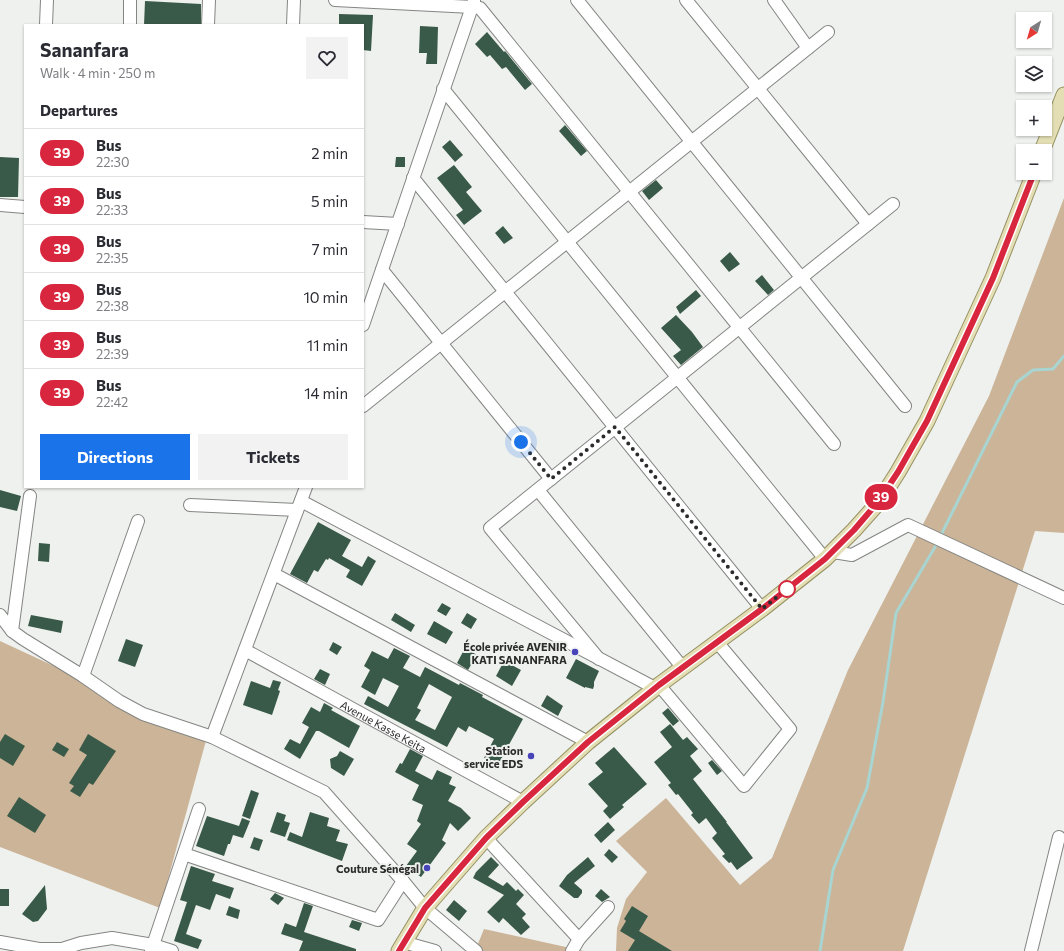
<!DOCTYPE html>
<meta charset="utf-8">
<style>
body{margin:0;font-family:Commissioner,sans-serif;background:#f2f2f3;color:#2b2b33;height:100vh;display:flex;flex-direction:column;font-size:15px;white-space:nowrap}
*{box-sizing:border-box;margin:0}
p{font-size:13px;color:#7c7c81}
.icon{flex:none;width:22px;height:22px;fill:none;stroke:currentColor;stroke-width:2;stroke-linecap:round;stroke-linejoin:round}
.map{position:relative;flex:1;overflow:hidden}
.sheet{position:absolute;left:24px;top:24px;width:340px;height:464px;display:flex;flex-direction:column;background:#fff;border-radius:0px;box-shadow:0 1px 3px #0004}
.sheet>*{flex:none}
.badge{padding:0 8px;border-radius:13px;font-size:14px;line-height:26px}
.needle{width:26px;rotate:217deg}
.tools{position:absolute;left:1016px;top:12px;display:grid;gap:8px}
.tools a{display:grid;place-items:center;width:36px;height:36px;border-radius:0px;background:#fff;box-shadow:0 1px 3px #0004;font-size:20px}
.you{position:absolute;width:20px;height:20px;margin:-10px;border:3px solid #fff;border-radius:50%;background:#1a73e8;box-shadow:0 0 0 6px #1a73e833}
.map>.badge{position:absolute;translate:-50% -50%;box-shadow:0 0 0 2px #fff}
h2{padding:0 16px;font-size:15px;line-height:36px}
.round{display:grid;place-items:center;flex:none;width:42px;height:42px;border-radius:0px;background:#f2f2f3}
.headline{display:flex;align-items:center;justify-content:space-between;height:68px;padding:0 16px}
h1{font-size:19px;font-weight:700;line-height:30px}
.primary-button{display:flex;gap:8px;margin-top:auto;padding:8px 16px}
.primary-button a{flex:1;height:46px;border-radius:0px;background:#1a73e8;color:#fff;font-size:16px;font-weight:700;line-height:46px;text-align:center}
.primary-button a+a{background:#f2f2f3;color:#2b2b33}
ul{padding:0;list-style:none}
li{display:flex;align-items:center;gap:12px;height:48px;padding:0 16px;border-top:1px solid #e1e1e2}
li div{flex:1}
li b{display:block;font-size:15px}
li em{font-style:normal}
li .badge{min-width:44px;font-weight:700;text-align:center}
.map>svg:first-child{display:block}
.forest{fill:#cbb498}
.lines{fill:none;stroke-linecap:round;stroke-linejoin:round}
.stream{stroke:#a8d5d1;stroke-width:3}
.building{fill:#3a5a49;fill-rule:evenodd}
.minor-casing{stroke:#848683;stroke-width:14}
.major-casing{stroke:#969162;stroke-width:17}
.minor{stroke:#fff;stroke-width:12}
.major{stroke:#e3deb3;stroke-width:15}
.line-casing{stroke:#fff;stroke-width:9}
.line{stroke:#d7263d;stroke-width:6}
.walk{stroke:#2b2c2b;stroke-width:4;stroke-dasharray:0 7.2}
.stop-dot{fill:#fff;stroke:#d7263d;stroke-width:2}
.poi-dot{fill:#4743b9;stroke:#eff1ee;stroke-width:1.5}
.labels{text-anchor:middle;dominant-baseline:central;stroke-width:4;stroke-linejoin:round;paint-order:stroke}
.poi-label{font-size:11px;font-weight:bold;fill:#2b2c2b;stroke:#eff1ee;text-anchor:end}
.street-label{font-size:11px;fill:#2b2c2b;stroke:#eff1ee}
</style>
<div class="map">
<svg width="1064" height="951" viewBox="0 0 1064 951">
<rect width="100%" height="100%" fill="#eff1ee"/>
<!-- forest -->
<path class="forest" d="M1064 198V533L1035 531 903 951H616L617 928 626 899 647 872 616 841 666 798 740 885 772 858 848 670 989 396Z
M0 641 207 737 160 908 0 847Z
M484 929 584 951H475Z"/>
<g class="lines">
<!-- stream -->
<path class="stream" d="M940 537 1017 382 1033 370 1053 369 1064 356
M820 951 833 870 867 788 883 702 896 613 938 542"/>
</g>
<!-- building -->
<path class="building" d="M145 1 201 4V25H144Z
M339 14 373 15 371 51 363 50V25H339Z
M420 26 438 27 437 64H426L427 53H419Z
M487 32 504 52 505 51 532 84 525 90 506 67 502 69 490 55 487 57 475 44Z
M565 125 587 151 581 156 559 131Z
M450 140 463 155 455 162 442 147Z
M0 157 19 158 18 197H0Z
M396 157H405V167H395Z
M454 165 472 187 466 192 482 211 464 225 456 215 463 210 437 178Z
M656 180 663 188 649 200 642 191Z
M503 226 513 238 504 244 495 233Z
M730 252 740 264 729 272 720 261Z
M762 275 774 290 768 295 755 281Z
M696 290 701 296 680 314 676 307Z
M676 315 692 332 703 347 681 365 673 356 681 350 661 328Z
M0 490 21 496 17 511 0 507Z
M318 522 351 540 342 556 362 567 368 556 376 561 362 586 346 577 350 570 329 558 328 560 326 559 318 572 314 570 307 583 290 574Z
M39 543 50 544 49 562 38 561Z
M442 603 451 608 446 616 437 611Z
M395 613 415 625 411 632 391 620Z
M467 613 477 619 471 629 461 623Z
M31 615 63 621 61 633 28 626Z
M434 621 453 632 446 644 427 634Z
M126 639 143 645 135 667 118 661Z
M333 642 342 647 337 655 329 650Z
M394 648 410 656 403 668 420 677 425 667 459 685 460 683 483 695 482 697 523 719 498 765 484 758 494 739 469 726 466 732 458 727 447 747 364 704 368 696 388 707 399 686 383 678 375 695 361 687 370 670 364 666 372 651 388 659ZM429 684 452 697 435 730 415 720 421 710 417 708Z
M465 648 477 655 468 670 457 663Z
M576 659 599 671 594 682V686L593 689 585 687V688L566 678Z
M504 661 521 670 512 686 496 676Z
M320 669 330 674 325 685 314 679Z
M273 680 281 682 278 690 280 691 272 715 243 705 251 681 270 688Z
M547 695 563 706 558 716 541 706Z
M324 703 333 708 331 710 360 726 349 748 319 731H316L300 759 284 749 290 739 300 744 309 727 302 723 311 707 320 712Z
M668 708 679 721 673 726 662 713Z
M670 724 683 740 687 737 698 749 690 756 702 771 693 779 727 822H726L753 858 737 870 731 862 729 863 722 856 725 854 712 838 717 833 706 818 699 824 691 815 693 813 678 794 676 795 668 785 671 783 654 762 672 747 660 732Z
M5 734 25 746 13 766 0 758V742Z
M88 734 116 751 93 785 89 783 80 797 70 791 74 786 69 783 87 755 79 750Z
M57 742 69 749 64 757 52 750Z
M614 747 647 784 622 805 624 807 610 819 603 811 608 806 588 784 603 772 595 763Z
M410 749 423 756 415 771 432 780 437 770 452 777 449 784 456 787 448 801 461 808 471 818 458 831 450 823 442 840 446 843 421 877 406 866 417 851 407 844 421 824 417 821 423 805 412 800 419 785 395 772 400 763 402 764Z
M340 751 354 759 344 776 331 768 330 759 337 756Z
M712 760 722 771 717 775 708 763Z
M251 790 259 793 250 819 242 816Z
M19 797 46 815 35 833 7 816Z
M277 812 286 815 284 821 290 823 285 837 270 832Z
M310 812 329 818 327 826 340 830 336 841 348 844 342 861 287 840 290 832 302 837Z
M207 816 239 826 242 818 250 821 243 838 233 835 230 844H228L224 856 196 846Z
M608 822 615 830 601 843 594 835Z
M254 837 263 840 259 851 250 848Z
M609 849 618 857 612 863 604 855Z
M491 857 499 865 488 877 503 886 507 882 516 891 518 889 524 895 516 904 526 914 522 918 530 927 521 935 503 918 499 923 487 912 504 895 473 878 476 872Z
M588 857 595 866 574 883 582 890V893L578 898H574L559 886 567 875Z
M191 866 215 874 212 881 234 888 230 899 216 894 210 910 196 905 186 934 202 940 198 949 174 941 187 902 180 900Z
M45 885 47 909 38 921 33 922 22 914Z
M0 889H9V906H0Z
M601 889 610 897 602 902 595 896Z
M275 893 284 898 278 905 270 899Z
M454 900 467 911 459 921 446 910Z
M304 903 313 906 304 932 356 949V951H299L303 941 281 934 285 923 296 927Z
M229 906 240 910 238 919 226 915Z
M632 906 648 916 639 931 672 951H628L635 940 620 931 626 921 624 919Z
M352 920 362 923 359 931 349 927Z"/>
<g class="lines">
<!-- minor casing -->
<g class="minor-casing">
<g id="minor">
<path d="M335 0 472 7 480 8 834 444"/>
<path d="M577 0 905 406"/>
<path d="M686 0 868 224"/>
<path d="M774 0 808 48"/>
<path d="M46 25 47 0"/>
<path d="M130 25V0"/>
<path d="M208 25 209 0"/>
<path d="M293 25 294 0"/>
<path d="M443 89 825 559"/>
<path d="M413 178 762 609"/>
<path d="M0 205 25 207"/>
<path d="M363 222 398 224"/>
<path d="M382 270 551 479"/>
<path d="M363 325 474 1"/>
<path d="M363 406 828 32"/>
<path d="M538 490 683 668"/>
<path d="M301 501 655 688"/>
<path d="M190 505 297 510"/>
<path d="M833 552 852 555 908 525 1064 598"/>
<path d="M274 574 588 742"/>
<path d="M0 615 12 631 23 639 83 676 119 701 143 714 212 737 324 792 403 881 425 908 476 951"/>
<path d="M12 631 30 496"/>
<path id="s1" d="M245 650 523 802"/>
<path d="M599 659 490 528 893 204"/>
<path d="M83 676 138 521"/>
<path d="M659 685 744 786 790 729 717 642"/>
<path d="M212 737 306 487"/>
<path d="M486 838 579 939"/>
<path d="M184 854 378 920 403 881"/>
<path d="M0 942 39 949H62L81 943 112 938 153 945 172 951"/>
<path d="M403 942 435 951"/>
<path d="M151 951 199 809"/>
<path d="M572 951 579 939 608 907"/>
<path d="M1031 951 1059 837"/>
</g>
</g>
<!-- major casing -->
<g class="major-casing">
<path id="major" d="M1042 151 1064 95
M399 951 425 908 486 838 523 802 588 742 659 685 762 609 825 559 854 530 879 502 898 472 927 421 993 278 1034 173"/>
</g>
<!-- minor -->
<use href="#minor" class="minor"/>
<!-- major -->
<use href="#major" class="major"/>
</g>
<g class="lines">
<!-- line casing -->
<g class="line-casing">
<path id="line" d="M399 951 425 908 486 838 523 802 588 742 659 685 762 609 825 559 854 530 878 502 898 472 927 421 993 278 1034 173"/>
</g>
<!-- line -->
<use href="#line" class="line"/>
<!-- walk -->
<path class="walk" d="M521 442 551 479 615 427 762 609 787 589"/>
</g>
<!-- markers -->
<circle class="stop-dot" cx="787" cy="589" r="8"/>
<g class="poi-dot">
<circle cx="575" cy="652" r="4"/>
<circle cx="531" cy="756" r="4"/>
<circle cx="427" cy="868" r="4"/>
</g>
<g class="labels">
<!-- poi labels -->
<g class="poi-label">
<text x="567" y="646">École privée AVENIR<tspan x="567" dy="13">KATI SANANFARA</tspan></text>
<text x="523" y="750">Station<tspan x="523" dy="13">service EDS</tspan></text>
<text x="419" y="868">Couture Sénégal</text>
</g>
<!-- street labels -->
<g class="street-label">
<text stroke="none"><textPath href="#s1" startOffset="158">Avenue Kasse Keita</textPath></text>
</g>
</g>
</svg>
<div class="tools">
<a><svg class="needle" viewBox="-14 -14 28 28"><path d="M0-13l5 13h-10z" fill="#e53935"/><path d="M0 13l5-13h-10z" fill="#7c7c81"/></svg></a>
<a><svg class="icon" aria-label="layers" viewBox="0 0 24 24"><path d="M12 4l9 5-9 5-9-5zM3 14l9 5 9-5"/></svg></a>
<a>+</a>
<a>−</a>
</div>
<div class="you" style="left:521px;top:442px"></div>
<b class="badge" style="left:881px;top:497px;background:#d7263d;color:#fff">39</b>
<section class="sheet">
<div class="headline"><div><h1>Sananfara</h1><p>Walk · 4 min · 250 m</p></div><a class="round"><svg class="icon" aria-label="heart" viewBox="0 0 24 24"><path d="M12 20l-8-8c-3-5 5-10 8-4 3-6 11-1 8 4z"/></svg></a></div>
<h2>Departures</h2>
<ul>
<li><span class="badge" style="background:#d7263d;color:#fff">39</span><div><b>Bus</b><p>22:30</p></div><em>2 min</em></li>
<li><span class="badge" style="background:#d7263d;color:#fff">39</span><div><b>Bus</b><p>22:33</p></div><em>5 min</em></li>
<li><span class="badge" style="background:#d7263d;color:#fff">39</span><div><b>Bus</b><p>22:35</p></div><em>7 min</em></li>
<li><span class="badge" style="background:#d7263d;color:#fff">39</span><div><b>Bus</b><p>22:38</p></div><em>10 min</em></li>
<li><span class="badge" style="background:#d7263d;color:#fff">39</span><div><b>Bus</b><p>22:39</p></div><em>11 min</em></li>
<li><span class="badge" style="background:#d7263d;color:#fff">39</span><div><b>Bus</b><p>22:42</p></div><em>14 min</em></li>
</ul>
<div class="primary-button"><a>Directions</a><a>Tickets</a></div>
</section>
</div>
